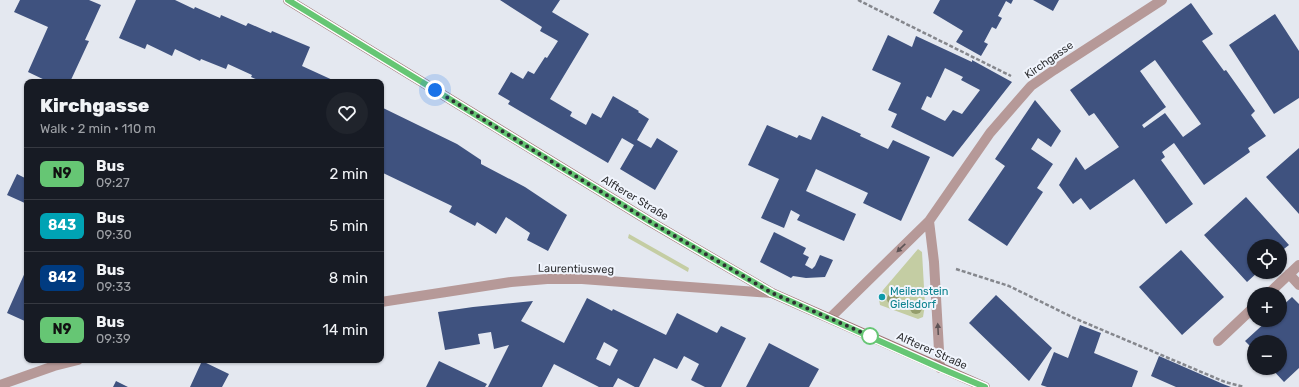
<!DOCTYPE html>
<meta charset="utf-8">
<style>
body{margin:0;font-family:Rubik,sans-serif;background:#20242c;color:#f1f3f6;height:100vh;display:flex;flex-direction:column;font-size:15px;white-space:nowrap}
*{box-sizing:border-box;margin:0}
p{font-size:13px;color:#9ea1a6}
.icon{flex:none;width:22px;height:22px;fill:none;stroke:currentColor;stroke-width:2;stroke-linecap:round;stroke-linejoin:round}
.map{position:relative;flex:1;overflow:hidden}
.panel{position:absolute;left:24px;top:79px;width:360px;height:284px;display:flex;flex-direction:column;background:#171b24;border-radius:8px;box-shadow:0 1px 3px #0004}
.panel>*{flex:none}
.badge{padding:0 8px;border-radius:6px;font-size:14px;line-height:26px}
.tools{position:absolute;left:1247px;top:239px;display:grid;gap:8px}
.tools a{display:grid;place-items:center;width:40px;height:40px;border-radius:50%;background:#171b24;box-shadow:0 1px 3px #0004;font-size:20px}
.you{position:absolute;width:20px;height:20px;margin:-10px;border:3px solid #fff;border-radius:50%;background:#1a73e8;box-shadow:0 0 0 6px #1a73e833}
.map>.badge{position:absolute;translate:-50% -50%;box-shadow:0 0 0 2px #fff}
.round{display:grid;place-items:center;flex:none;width:42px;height:42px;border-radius:21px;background:#20242c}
.head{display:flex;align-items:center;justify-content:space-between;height:68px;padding:0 16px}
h1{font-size:19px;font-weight:800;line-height:30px}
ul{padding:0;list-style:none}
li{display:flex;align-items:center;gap:12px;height:52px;padding:0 16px;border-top:1px solid #363941}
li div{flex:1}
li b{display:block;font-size:15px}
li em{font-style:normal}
li .badge{min-width:44px;font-weight:700;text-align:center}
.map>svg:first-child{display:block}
.green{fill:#c4cda3}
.building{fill:#3f527f;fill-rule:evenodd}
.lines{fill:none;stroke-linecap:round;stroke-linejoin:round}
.path{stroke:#85878d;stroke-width:2.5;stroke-dasharray:4 2;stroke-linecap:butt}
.lane{stroke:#b69998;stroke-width:10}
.street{stroke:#b69998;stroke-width:10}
.secondary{stroke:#9d7372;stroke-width:10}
.tree{fill:#949d6c}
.oneway{fill:#5e5456}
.line-casing{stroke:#fff;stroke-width:9}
.line{stroke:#66c674;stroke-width:6}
.walk{stroke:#2e2f32;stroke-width:4;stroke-dasharray:0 7.2}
.culture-dot{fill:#0f9aa8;stroke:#f1f5fd;stroke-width:1.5}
.stop-dot{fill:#fff;stroke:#66c674;stroke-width:2}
.labels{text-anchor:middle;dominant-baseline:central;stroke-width:4;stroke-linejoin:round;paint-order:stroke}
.street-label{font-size:11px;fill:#2e2f32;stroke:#f1f5fd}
.culture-label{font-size:11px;fill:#0d838f;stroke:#f1f5fd;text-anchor:start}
</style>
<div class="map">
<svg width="1299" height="387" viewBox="0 0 1299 387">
<rect width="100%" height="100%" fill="#e4e8f0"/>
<!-- green -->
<path class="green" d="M629 234 689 268 688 272 628 238Z
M918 249 922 252 925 305 923 317 918 319 880 305 879 299 883 290Z"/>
<!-- building -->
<path class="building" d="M20 0H89L101 5 85 40 89 41 70 82H49L28 72 48 27 14 12Z
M136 0H175L194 9 195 7 220 18 221 15 246 26 248 23 271 33 272 31 310 47 302 66 337 82H262L251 77 252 75 228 64 226 69 201 59 200 61 175 49 172 56 147 44 145 49 119 38Z
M500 0H560L552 12 589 34 550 99 572 112 570 116 586 125 592 113 601 118 613 96 639 111 638 112 649 119 637 140 651 148 657 138 678 151 655 190 620 169 634 145 622 138 608 163 508 104 510 101 498 94 511 72 523 79 528 71 534 74 545 57 547 58 558 41 540 31 542 27Z
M940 0H1013L1011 4 1006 1 998 16 1002 18 996 29 992 27 984 42 988 44 981 56 956 42 963 31 933 13Z
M1033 0H1059L1053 11Z
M1191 3 1213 34 1202 41 1224 71 1226 70 1255 111 1251 115 1266 136 1248 148 1250 152 1204 185 1174 143 1162 152 1165 157 1161 160 1193 204 1166 224 1134 179 1090 210 1081 198 1073 204 1059 185 1076 157 1085 170 1119 147 1094 113 1089 116 1070 90ZM1155 60 1201 124 1183 137 1165 113 1144 128 1142 125 1166 107 1140 71Z
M1275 14 1299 51V98L1274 114 1229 45Z
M888 35 912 47 916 36 972 62V60L1012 82 953 157 891 127 897 114 888 110 901 83 872 70ZM945 68 963 77 961 80 980 90 962 114 953 110 945 121 921 109 927 96 931 98Z
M1035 100 1061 131 1051 147 1038 138 1031 149 1053 164 1037 188 1043 192 1007 246 968 220 1005 166 995 159Z
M381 107 457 144 481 160V164L525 187 567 215 548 251 527 240 530 233 506 217 496 234 477 222 475 226 449 212 452 206 381 172Z
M822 116 861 134 860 136 888 149 893 140 930 157 901 221 863 203 868 193 816 169 806 191 856 214 844 241 797 220 800 215 791 210 784 228 761 218 779 179 748 165 767 125 797 138 799 135 811 140Z
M1299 148V214L1266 177Z
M17 174 27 179V204L7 195Z
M1246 197 1289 245 1280 252V246H1254V272H1258L1247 282 1204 235Z
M774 232 806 248 803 254 809 257 805 265 812 269 815 266 820 255 833 260 825 277 806 278 793 276 791 278 760 262Z
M1181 250 1224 297 1182 335 1139 287Z
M27 268V322L7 313Z
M996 295 1052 348 1029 381 969 323Z
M1292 297 1299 304V368L1284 382 1271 368H1280V342H1254V350L1245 341 1268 320H1280V308Z
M587 298 612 311 613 309 666 335 677 313 717 333 721 326 746 338 721 387H705L691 380 699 364 684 356 677 369 654 358 639 387H635L618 378 613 387H599L554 364 542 387H488L509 345 494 349 491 332 478 334 480 344 445 350 438 312 473 307 533 301 521 321 564 343ZM604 342 618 350 610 366 596 359Z
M1080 325 1101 333 1094 353 1138 371 1132 387H1047L1041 385 1054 352 1068 358Z
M769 343 819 369 809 387H746Z
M1159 356 1223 384 1231 387H1176L1151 376Z
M202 361 229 374 222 387H190Z
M439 361 487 384 485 387H426Z
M116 381 128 387H113Z"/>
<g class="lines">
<!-- path -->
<path class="path" d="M858 0 1011 76
M956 269 1009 286 1074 318 1225 382 1244 387"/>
<!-- lane -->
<path class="lane" d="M1289 274 1299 285
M1268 294 1299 265
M1218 341 1254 307"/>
<!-- street -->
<path class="street" d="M929 221 934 262 940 368
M381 302 511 282 547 279H582L772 293
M830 318 929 221 990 133 1031 86 1054 70 1162 0
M0 385 54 366 78 360"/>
<!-- secondary -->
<path class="secondary" d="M288 0 649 221 772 293 985 387"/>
</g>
<!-- trees -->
<g class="tree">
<circle cx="893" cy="299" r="6"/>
<circle cx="916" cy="308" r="6"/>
</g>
<!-- one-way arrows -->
<defs><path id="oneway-solid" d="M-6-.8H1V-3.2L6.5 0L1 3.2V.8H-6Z"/></defs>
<g class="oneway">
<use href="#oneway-solid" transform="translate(901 248) rotate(136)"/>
<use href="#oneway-solid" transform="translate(938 329) rotate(-93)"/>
</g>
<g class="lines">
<!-- line casing -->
<g class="line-casing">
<path id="line" d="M288 0 649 221 772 293 940 368 985 387"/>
</g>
<!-- line -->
<use href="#line" class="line"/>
<!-- walk -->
<path class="walk" d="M435 90 649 221 772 293 870 336"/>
</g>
<!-- markers -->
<circle class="culture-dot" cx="882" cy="297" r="4"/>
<circle class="stop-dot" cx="870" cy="336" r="8"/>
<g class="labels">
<!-- street labels -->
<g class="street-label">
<text transform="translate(1049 60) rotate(-35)">Kirchgasse</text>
<text transform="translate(635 198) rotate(31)">Alfterer Straße</text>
<text transform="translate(576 269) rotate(1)">Laurentiusweg</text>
<text transform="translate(932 351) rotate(24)">Alfterer Straße</text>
</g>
<!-- culture labels -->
<g class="culture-label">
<text x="890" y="291">Meilenstein<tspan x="890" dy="13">Gielsdorf</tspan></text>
</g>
</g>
</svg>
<div class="tools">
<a><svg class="icon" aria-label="locate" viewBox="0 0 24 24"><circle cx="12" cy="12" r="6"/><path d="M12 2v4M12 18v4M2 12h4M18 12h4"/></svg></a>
<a>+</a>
<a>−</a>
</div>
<div class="you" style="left:435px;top:90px"></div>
<section class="panel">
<div class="head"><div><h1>Kirchgasse</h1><p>Walk · 2 min · 110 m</p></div><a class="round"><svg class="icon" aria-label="heart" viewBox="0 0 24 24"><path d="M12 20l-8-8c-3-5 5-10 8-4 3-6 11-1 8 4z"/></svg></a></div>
<ul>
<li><span class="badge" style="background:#66c674;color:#111">N9</span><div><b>Bus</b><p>09:27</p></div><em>2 min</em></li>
<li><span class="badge" style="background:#00a3b4;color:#fff">843</span><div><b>Bus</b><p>09:30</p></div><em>5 min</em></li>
<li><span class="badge" style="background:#003b80;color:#fff">842</span><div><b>Bus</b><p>09:33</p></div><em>8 min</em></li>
<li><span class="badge" style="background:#66c674;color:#111">N9</span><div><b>Bus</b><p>09:39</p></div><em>14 min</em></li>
</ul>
</section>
</div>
